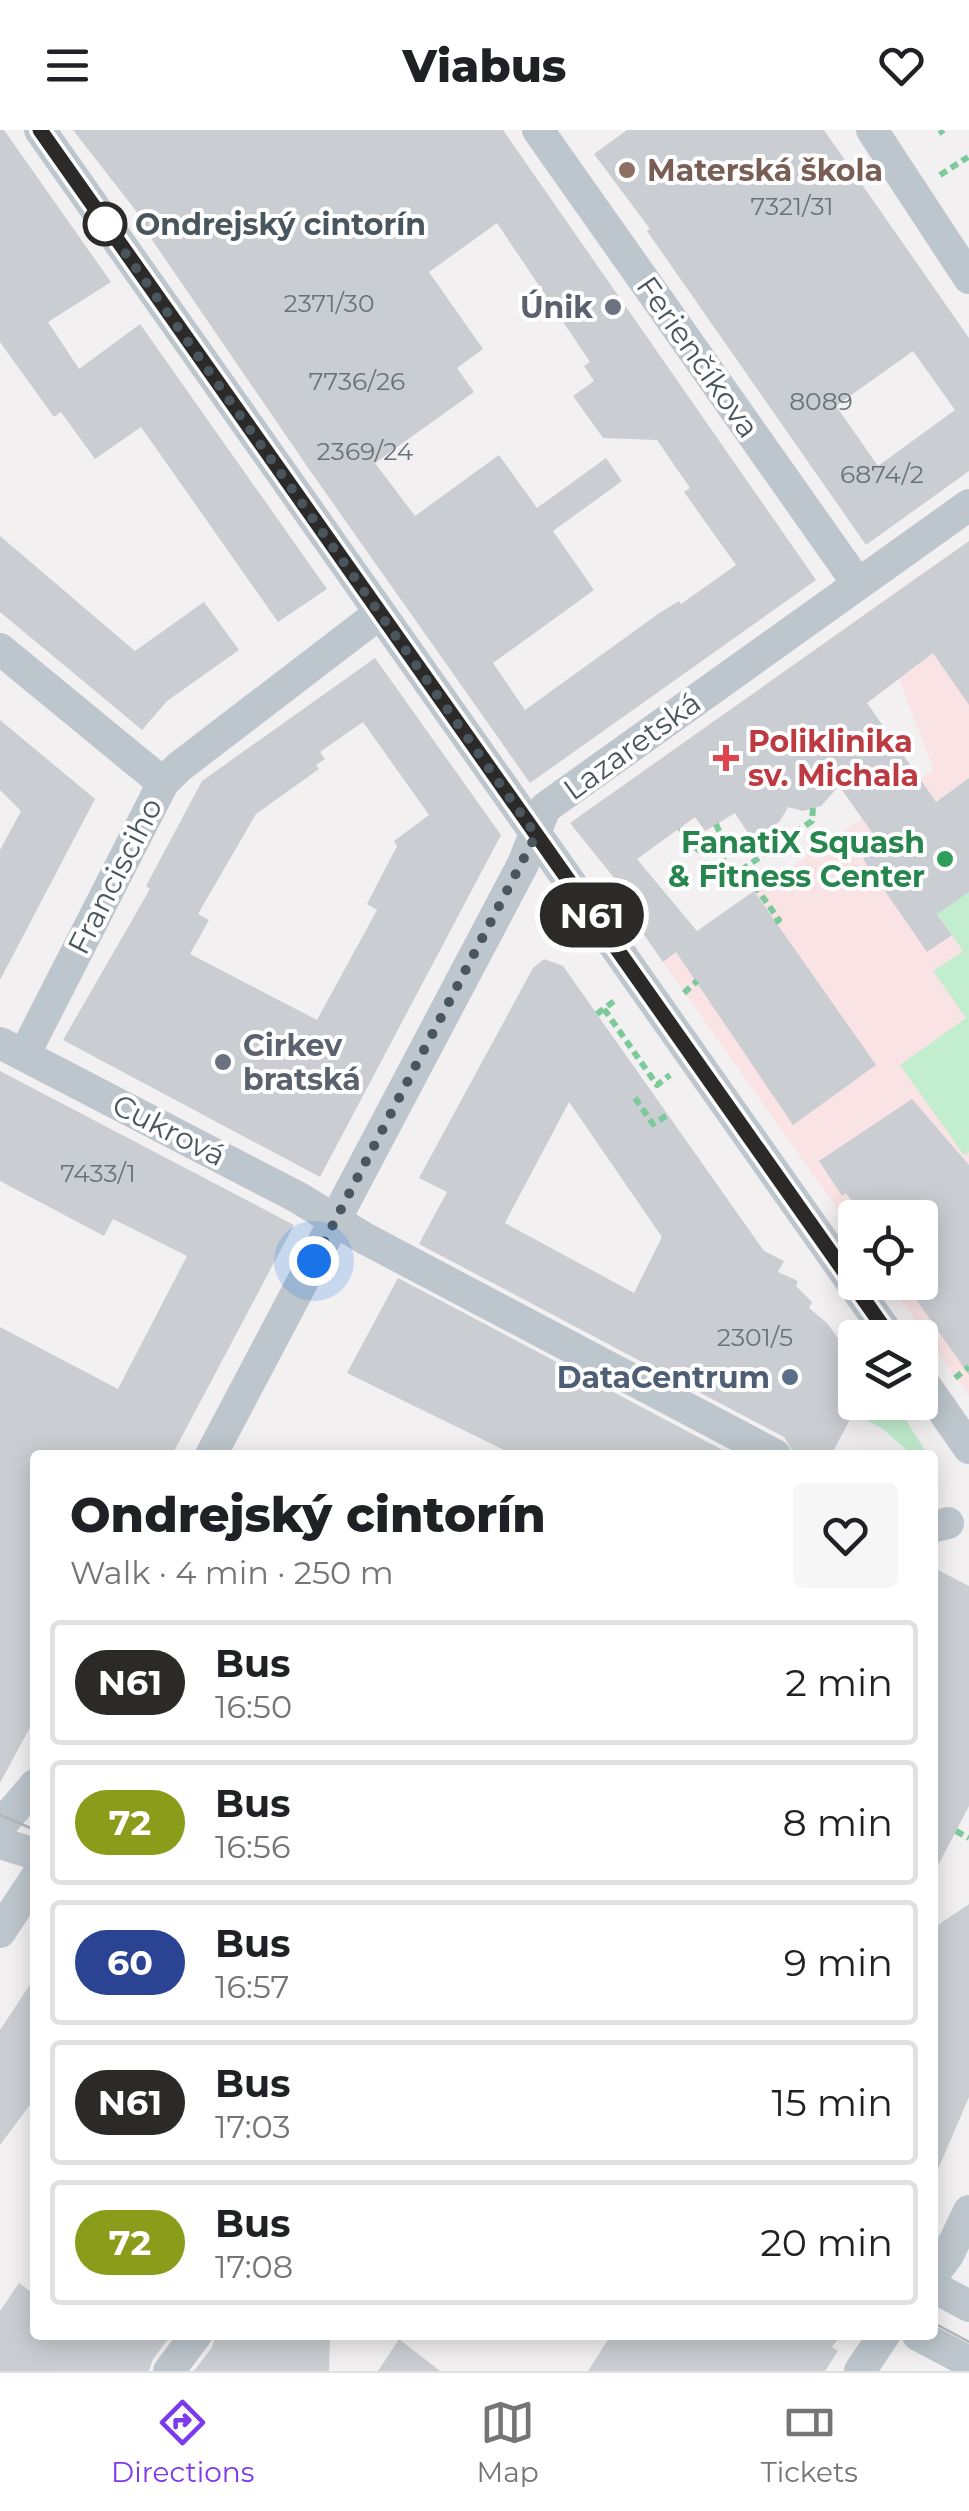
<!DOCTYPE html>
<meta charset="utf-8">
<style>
body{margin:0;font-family:Montserrat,sans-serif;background:#f6f6f6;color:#202124;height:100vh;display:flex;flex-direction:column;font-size:38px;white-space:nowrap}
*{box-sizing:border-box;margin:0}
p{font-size:32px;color:#757577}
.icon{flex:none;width:55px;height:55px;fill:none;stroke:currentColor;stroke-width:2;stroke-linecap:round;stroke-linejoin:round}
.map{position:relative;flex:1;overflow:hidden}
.details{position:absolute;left:30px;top:1320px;width:908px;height:890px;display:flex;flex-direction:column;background:#fff;border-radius:10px;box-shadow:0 5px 25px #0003}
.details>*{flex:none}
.badge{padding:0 20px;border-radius:32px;font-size:35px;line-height:65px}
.buttons{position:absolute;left:838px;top:1070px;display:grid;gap:20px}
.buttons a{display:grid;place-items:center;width:100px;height:100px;border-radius:10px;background:#fff;box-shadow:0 5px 25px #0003;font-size:50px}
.you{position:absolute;width:50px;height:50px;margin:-25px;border:8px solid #fff;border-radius:50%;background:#1a73e8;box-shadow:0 0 0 15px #1a73e833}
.map>.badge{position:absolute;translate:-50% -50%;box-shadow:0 0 0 5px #fff}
.round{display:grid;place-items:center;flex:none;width:105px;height:105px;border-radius:10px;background:#f6f6f6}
.summary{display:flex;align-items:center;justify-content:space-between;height:170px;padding:0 40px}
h1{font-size:48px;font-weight:800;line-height:75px}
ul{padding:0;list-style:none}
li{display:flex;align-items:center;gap:30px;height:125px;margin:0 20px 15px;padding:0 20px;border:5px solid #e0e0e0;border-radius:10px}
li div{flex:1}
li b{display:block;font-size:38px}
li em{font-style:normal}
li .badge{min-width:110px;font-weight:700;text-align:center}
header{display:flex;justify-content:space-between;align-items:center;height:130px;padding:0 40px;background:#fff;font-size:45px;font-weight:800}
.tabs{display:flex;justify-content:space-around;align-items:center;height:140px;border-top:2px solid #e0e0e0;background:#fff;font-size:28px;color:#757577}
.tabs a{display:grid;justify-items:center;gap:5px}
.tabs .current{color:#7c3aed}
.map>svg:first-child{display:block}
.medical{fill:#fae3e4}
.green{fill:#c2edce}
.building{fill:#caced2;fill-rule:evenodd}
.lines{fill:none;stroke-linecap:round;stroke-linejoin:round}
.path{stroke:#7cc99a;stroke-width:6;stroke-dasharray:8 5;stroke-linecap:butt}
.street{stroke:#bdc6cc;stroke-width:32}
.tram{stroke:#b3b6ba;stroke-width:2.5}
.line-casing{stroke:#fff;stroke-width:22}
.line{stroke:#2b2a29;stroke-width:15}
.walk{stroke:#49565d;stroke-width:10;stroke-dasharray:0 18}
.education-dot{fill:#8d6e63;stroke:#fff;stroke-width:4}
.stop-dot{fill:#fff;stroke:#2b2a29;stroke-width:5}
.worship-dot{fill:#6b7280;stroke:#fff;stroke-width:4}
.health-dot{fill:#e0444e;stroke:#fff;stroke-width:4}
.leisure-dot{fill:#2e9e5b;stroke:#fff;stroke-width:4}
.service-dot{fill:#5c6f8a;stroke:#fff;stroke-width:4}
.labels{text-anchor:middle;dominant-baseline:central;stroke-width:8;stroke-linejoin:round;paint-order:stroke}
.number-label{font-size:25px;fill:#69747a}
.education-label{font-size:30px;font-weight:bold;fill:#785e54;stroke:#fff;text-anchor:start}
.stop-label{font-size:30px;font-weight:bold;fill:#49565d;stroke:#fff;text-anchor:start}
.worship-label{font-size:30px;font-weight:bold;fill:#5b616d;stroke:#fff;text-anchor:end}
.street-label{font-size:30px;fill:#49565d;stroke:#fff}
.health-label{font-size:30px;font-weight:bold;fill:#be3a42;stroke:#fff;text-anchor:start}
.leisure-label{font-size:30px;font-weight:bold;fill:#27864d;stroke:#fff;text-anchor:end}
.service-label{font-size:30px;font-weight:bold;fill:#4e5e75;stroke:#fff;text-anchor:end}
</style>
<header><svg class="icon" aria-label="menu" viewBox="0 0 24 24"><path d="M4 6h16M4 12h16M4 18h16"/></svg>Viabus<svg class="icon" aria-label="heart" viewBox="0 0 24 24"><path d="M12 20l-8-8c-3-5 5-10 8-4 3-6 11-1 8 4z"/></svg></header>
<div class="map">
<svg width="969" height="2241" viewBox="0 0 969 2241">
<rect width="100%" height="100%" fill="#f2f0f1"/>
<!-- medical -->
<path class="medical" d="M925 441 969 513V648L895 700 969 830V1266L889 1153 920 1152V1088H855V1104L663 832 698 804 697 801 934 640 899 549H850L915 641 810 615 782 687 761 706H750L734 683 706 702 695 688 637 727 643 735 619 754 570 693Z"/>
<!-- green -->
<path class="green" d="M888 711 969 762V1022L964 1025 900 935 966 888 933 841 963 821Z
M859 1273H895L928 1325H912L883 1299 853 1283Z"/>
<!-- building -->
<path class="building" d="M0 0H4L111 152 48 192 79 239 140 194 327 459 278 492 141 297 95 329 61 282 54 287 0 212Z
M73 0H503L816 450 530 653 311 342 137 88 140 86ZM497 93 590 232 584 236 594 251 573 266 603 308 657 310 690 358 684 362 736 435 681 474 679 471 658 484 525 580 493 533 594 460 553 401 622 351 606 328 537 378 499 325 415 386 375 333 474 262 457 238 483 219 429 142Z
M627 0H824L969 208V341L866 415 647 101 650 99 594 24ZM913 221 955 280 878 336 836 276Z
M0 406 135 521 204 472 239 520 167 571 142 600 0 482Z
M969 411V575L933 523 867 573 936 672 969 648V762L937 784 952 805 927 822 863 729 881 715 839 656 821 676 803 681 788 677 780 691 754 712 735 683 705 701 695 687 637 729 697 801 754 761 876 935 793 995 676 822 663 832 612 759 619 754 570 693Z
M375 528 501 705 320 1047 63 910 150 759 146 756 202 651ZM363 592 429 685 394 711 397 716 367 774 377 780 317 890 190 824 209 790 198 784 256 684 319 639 316 635 325 629 320 622Z
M0 590 95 669 0 850V720L21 681 0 660Z
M544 829 563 836 764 1121 784 1131 778 1142 798 1151 796 1156 812 1172 809 1178 827 1193 842 1214 837 1222 855 1234V1280L831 1325H795L784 1307 419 1114 447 1062 419 1048 533 838ZM569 972 662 1107 634 1163 505 1093Z
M0 941 294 1095 172 1325H35V1588L0 1653V1197L118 1259 187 1126 113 1089 104 1106 0 1051Z
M912 969 969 1035V1245L904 1152H920V1088H864L846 1063 842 1066 819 1031Z
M398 1148 732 1325H514L347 1243Z
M932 1437 969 1456V1676L932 1747Z
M969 1774V1967L933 2051 932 1799Z
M35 1847V1968L0 2015V1900Z
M19 2153 35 2165V2205H171L153 2229 149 2241H0V2181Z
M216 2205H330L329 2241H194L212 2217Z
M611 2205H841L832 2217 838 2221 825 2241H588Z
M399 2209 440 2241H378Z"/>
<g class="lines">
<!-- path -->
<path class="path" d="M940 0 943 4
M940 45 968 27
M716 694 724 713 719 723 733 746 743 739
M680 698C691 713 698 728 719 723
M775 792 779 790 743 739 812 691 813 678
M684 863 697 851
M604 879 657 955 670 945
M597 884 617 869
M635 968 653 994 669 984
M844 1231 854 1212
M955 1248 969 1237
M956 1701 969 1708"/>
<!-- street -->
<path class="street" d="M40 0 891 1208
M538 0 858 454
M872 0 969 148
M0 519 163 653
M0 913 299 1068 364 1108 775 1325
M24 925 163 653 179 637 380 483
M920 1248 969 1318
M211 1325 523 734 545 678 969 375
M932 1397 948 1393
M0 1696 35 1655
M0 1713 35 1724
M0 1802 35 1749
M932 2146 948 2125 969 2081
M932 2156 969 2176
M918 2205 969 2232
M169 2241 196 2205
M860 2241 884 2205"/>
<!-- tram -->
<path class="tram" d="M0 1685 35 1700
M932 2192 969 2212"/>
</g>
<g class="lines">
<!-- line casing -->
<g class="line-casing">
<path id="line" d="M40 0 891 1208"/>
</g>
<!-- line -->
<use href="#line" class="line"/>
<!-- walk -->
<path class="walk" d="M105 94 536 705 314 1131"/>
</g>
<!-- markers -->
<circle class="education-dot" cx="627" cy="40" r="10"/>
<circle class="stop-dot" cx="105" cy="94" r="20"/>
<g class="worship-dot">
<circle cx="613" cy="177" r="10"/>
<circle cx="223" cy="932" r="10"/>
</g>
<path class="health-dot" d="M721 613h10v10h10v10h-10v10h-10v-10h-10v-10h10z"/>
<circle class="leisure-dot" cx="945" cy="729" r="10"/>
<circle class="service-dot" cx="790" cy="1247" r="10"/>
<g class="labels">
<!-- number labels -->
<g class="number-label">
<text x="792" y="76">7321/31</text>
<text x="329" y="173">2371/30</text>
<text x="357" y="251">7736/26</text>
<text x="821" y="271">8089</text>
<text x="365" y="321">2369/24</text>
<text x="882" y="344">6874/2</text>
<text x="98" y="1043">7433/1</text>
<text x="755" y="1207">2301/5</text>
</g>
<!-- education labels -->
<g class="education-label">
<text x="647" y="40">Materská škola</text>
</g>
<!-- stop labels -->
<g class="stop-label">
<text x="135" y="94">Ondrejský cintorín</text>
</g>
<!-- worship labels -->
<g class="worship-label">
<text x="593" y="177">Únik</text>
<text x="243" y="915" text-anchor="start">Cirkev<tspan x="243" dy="34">bratská</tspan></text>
</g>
<!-- street labels -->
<g class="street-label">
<text transform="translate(698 227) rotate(55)">Ferienčíkova</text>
<text transform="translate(632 616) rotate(-36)">Lazaretská</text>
<text transform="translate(115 746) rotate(-63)">Francisciho</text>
<text transform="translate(169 1000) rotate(27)">Cukrová</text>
</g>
<!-- health labels -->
<g class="health-label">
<text x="748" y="611">Poliklinika<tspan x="748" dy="34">sv. Michala</tspan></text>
</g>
<!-- leisure labels -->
<g class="leisure-label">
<text x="925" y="712">FanatiX Squash<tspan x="925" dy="34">&amp; Fitness Center</tspan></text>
</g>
<!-- service labels -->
<g class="service-label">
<text x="770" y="1247">DataCentrum</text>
</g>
</g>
</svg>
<div class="buttons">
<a><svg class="icon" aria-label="locate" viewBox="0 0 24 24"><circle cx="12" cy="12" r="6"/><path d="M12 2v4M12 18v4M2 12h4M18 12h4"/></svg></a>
<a><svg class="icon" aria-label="layers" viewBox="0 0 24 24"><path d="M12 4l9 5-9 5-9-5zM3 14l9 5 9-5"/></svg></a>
</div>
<div class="you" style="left:314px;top:1131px"></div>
<b class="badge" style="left:592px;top:785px;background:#2b2a29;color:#fff">N61</b>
<section class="details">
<div class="summary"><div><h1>Ondrejský cintorín</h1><p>Walk · 4 min · 250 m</p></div><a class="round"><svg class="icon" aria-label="heart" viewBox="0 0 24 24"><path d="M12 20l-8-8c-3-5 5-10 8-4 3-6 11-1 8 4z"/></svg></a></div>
<ul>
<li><span class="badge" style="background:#2b2a29;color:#fff">N61</span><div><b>Bus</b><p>16:50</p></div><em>2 min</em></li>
<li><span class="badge" style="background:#899d1b;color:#fff">72</span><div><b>Bus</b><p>16:56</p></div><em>8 min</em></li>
<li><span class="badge" style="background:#2a4493;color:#fff">60</span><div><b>Bus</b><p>16:57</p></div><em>9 min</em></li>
<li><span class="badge" style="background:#2b2a29;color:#fff">N61</span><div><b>Bus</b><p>17:03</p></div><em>15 min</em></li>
<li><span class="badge" style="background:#899d1b;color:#fff">72</span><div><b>Bus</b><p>17:08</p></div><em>20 min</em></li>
</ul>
</section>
</div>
<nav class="tabs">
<a class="current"><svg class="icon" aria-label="directions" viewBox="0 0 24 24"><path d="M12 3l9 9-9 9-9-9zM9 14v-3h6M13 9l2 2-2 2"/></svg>Directions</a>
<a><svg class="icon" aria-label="map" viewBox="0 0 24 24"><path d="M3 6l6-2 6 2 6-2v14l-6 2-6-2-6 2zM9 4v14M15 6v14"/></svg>Map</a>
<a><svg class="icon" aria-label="tickets" viewBox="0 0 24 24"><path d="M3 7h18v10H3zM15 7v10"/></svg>Tickets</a>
</nav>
